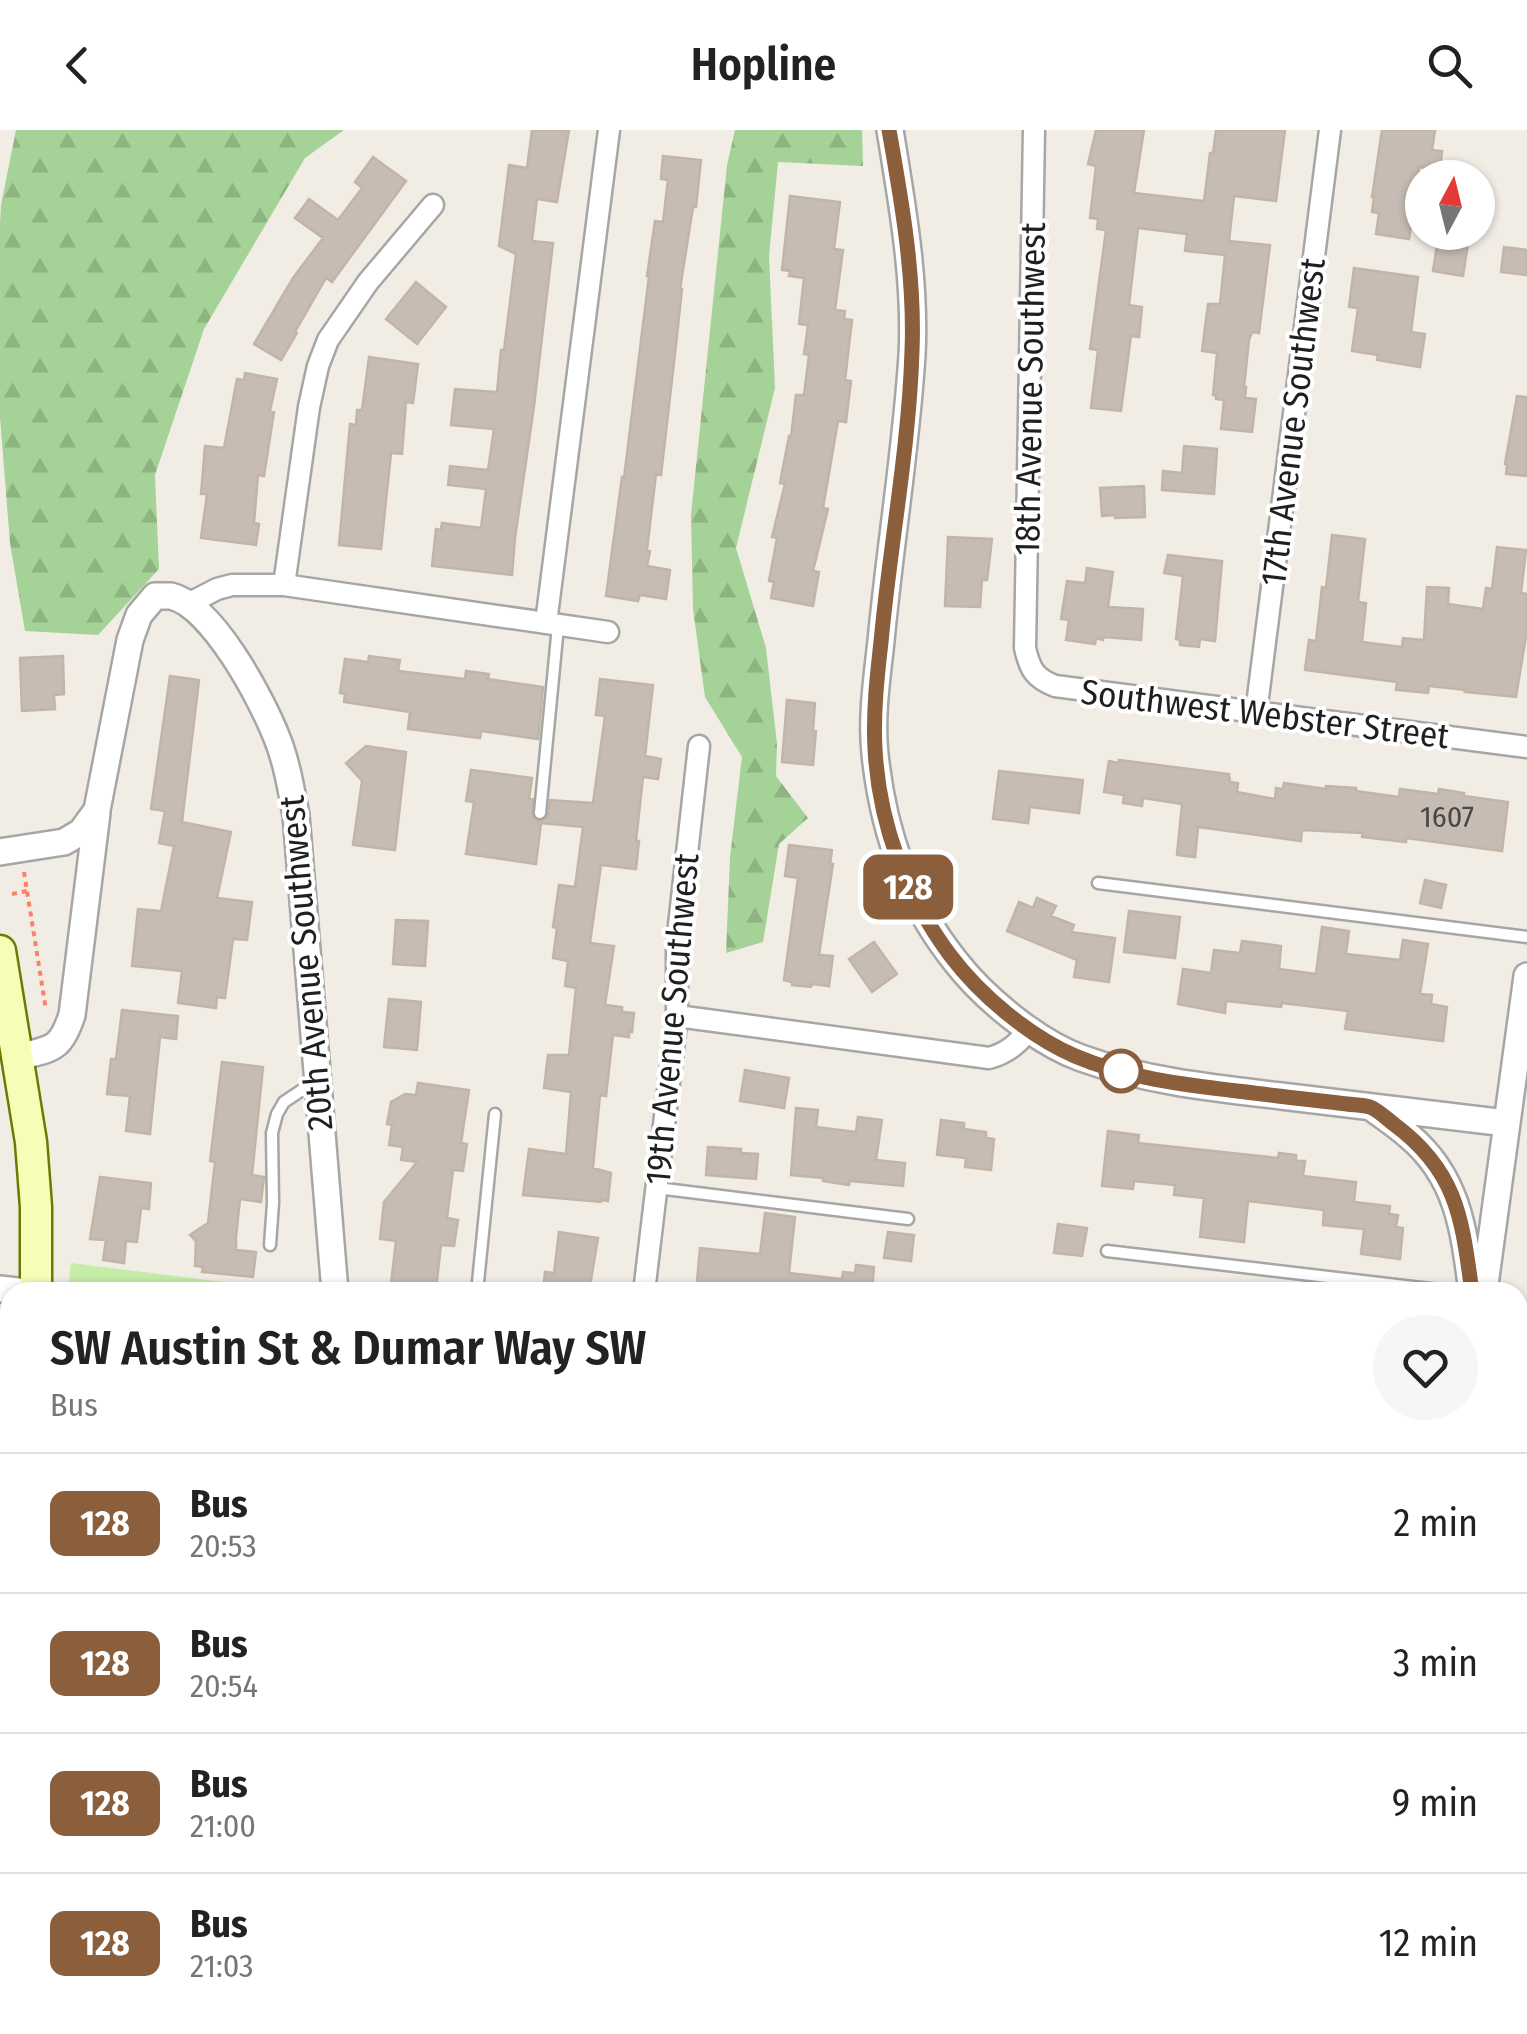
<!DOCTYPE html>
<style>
body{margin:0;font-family:"Fira Sans Condensed",sans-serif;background:#f6f6f6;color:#222;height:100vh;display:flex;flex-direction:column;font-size:38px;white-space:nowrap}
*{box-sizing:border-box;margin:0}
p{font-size:32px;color:#767676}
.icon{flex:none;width:55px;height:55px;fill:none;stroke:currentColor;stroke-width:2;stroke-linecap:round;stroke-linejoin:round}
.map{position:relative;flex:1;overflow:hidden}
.panel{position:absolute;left:0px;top:1152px;width:1528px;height:752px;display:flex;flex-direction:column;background:#fff;border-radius:30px 30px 0 0;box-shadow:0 2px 8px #0004}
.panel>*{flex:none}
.badge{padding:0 20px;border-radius:15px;font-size:35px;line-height:65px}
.needle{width:65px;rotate:7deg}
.tools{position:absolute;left:1405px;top:30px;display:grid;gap:20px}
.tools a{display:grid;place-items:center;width:90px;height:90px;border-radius:50%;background:#fff;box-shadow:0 2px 8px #0004;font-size:50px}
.map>.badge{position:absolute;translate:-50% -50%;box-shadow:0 0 0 5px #fff}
.round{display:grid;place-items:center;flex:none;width:105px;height:105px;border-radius:52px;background:#f6f6f6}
.head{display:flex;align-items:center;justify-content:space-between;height:170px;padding:0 50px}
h1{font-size:48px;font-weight:600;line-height:75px}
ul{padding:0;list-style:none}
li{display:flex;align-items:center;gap:30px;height:140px;padding:0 50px;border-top:2px solid #e0e0e0}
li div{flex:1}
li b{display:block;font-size:38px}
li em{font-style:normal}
li .badge{min-width:110px;font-weight:700;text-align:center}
header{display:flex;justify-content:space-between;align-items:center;height:130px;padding:0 50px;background:#fff;font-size:45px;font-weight:600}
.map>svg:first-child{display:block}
.grass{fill:#c6eda8}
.forest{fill:url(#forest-firs)}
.building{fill:#c6bcb4;stroke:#c3b5a6;stroke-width:2.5}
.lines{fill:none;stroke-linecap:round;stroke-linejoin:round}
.service-casing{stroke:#a6a6a6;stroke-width:15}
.minor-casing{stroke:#a6a6a6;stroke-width:25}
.tertiary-casing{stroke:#a6a6a6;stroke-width:30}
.secondary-casing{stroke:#687d00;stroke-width:35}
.path{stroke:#ff8068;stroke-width:4;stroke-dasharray:5 5;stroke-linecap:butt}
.service{stroke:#fff;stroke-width:10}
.minor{stroke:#fff;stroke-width:20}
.tertiary{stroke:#fff;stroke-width:25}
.secondary{stroke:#f6fdb6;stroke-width:30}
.line-casing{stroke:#fff;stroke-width:22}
.line{stroke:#8b5e3c;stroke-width:15}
.stop-dot{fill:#fff;stroke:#8b5e3c;stroke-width:5}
.labels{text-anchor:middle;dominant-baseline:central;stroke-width:8;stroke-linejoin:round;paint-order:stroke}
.number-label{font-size:30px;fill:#494644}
.street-label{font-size:35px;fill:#1f1f1f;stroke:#fff}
</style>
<header><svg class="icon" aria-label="back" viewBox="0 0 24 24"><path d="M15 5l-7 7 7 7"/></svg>Hopline<svg class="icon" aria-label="search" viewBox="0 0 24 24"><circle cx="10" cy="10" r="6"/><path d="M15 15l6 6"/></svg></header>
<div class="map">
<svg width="1527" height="1904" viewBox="0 0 1527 1904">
<defs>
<pattern id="forest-firs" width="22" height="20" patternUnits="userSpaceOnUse" patternTransform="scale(2.5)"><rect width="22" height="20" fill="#a5d297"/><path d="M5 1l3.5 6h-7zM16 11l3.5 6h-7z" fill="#8eb482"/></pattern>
</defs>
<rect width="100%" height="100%" fill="#f1ede5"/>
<!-- grass -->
<path class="grass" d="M71 1133 297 1161V1162H100L68 1158Z
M0 1847 10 1848V1895H262L273 1896 272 1904 0 1903Z"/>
<!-- forest -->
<path class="forest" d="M16 0H344L305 28 204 199 155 345 159 439 98 505 25 501 10 413 0 287V94L1 75Z
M735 0H862L863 36 778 32 769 126 775 258 736 418 766 518 777 614 776 646 808 688 779 714 763 812 726 823 730 727 742 627 705 567 693 479 691 385 727 35Z"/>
<!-- building -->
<path class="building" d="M532 0H569L557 72 537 69 532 111 553 113 534 276 515 408 512 445 432 436 436 399 441 400 442 393 481 398 486 359 448 355 450 336 488 340 494 299 451 295 455 259 497 262 501 220H504L516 124 499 116 509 35 527 38Z
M1096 0H1144L1134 63 1204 71 1210 23H1213L1216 0H1285L1276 71 1234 66 1229 111 1270 115 1259 203 1252 202 1249 210 1244 257H1246L1245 268 1256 269 1252 302 1221 299 1224 270 1216 269V265H1213L1217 223 1202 221 1208 174H1220L1225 125 1185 121 1187 104 1138 98 1129 175 1142 177 1139 207 1131 206 1121 281 1091 278 1098 220 1090 219 1106 100 1097 99 1098 89 1090 88 1096 36 1088 34Z
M1382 0H1435L1432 20 1442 21 1440 40 1419 37 1409 109 1376 104 1379 83 1372 82 1374 67H1372Z
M663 26 701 30 696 77H693L680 159H682L675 224 661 345 656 344 647 420 650 421 647 436 670 440 666 469 640 465 638 471 606 466 622 347 624 348 649 146H647L655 91 663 92 668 50 661 49Z
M373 27 406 51 332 152 326 148 295 202 297 203 281 230 254 214 293 148 323 108 295 88 309 69 338 90 362 58 355 52Z
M790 66 840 72 834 119 843 120 835 180 845 181 844 189 852 190 845 250 851 251 846 292 838 291 823 378 828 379 813 441 819 442 813 476 771 468 774 452 769 451 777 408 772 407 785 354 780 353 789 306 791 307 796 265H804L809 225 804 224 808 195 799 194 804 148 789 146 790 141 782 140Z
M1439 102 1469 107 1463 146 1433 141Z
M1504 117 1527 120V145L1501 142Z
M1354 138 1418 147 1411 202 1425 204 1420 237 1377 230 1378 225 1352 221 1358 178 1349 177Z
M416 152 446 177 417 214 386 189Z
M369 227 418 234 413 273 406 272 402 324 391 323 381 419 339 415 350 294 356 295 357 280H362Z
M245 243 277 249 270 281 274 282 264 346 258 345 254 393 259 394 256 415 201 408 207 364H201L205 316 224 318 237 249 244 250Z
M1517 266 1527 267V346L1506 344 1507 335 1505 334Z
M1184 316 1217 319 1214 364 1162 360 1163 341 1182 343Z
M1144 356 1145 387 1115 388V385L1102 386 1100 358Z
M1332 405 1365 409 1358 472 1366 473 1362 512 1402 517 1403 508 1424 510 1427 457 1449 458 1448 474 1483 479 1486 458 1492 459 1497 417 1526 420 1521 463 1527 464V500L1516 567 1465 562 1466 560 1429 556 1428 563 1396 560 1397 552 1305 540 1309 510 1316 511 1322 457 1326 458Z
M948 407 992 409 987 450H982L980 477 945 476Z
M1168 425 1222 431 1215 511 1200 509 1199 517 1180 515V510L1176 509 1183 446 1164 443Z
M1087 438 1113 442 1108 477 1143 479 1141 510 1103 507V510L1096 508 1095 514 1066 510 1069 490 1061 489 1067 451 1085 453Z
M63 526 64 564 54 565 55 579 22 581 20 528Z
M369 526 400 530 398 541 465 549 466 541 489 544 488 549 543 557 538 609 481 601 480 608 408 599 410 582 344 572 345 564 340 563 345 529 368 532Z
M170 546 199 550 182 692 231 702 217 768 252 772 247 810 233 809 225 868 217 867 216 878 178 873 182 841 132 836 138 779 161 781 174 716 159 713 165 681 151 679Z
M600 549 653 555 645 626 661 629 658 649 643 647 636 711H639L636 739 601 735 590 813 614 816 605 875 622 877V882L634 883 632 902 629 901V907L613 905 606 966 600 965 593 1038 611 1043 608 1071 601 1070V1072L523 1065 529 1019 566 1024 571 962 544 958 548 925H569L576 858 565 856 568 831 553 828 557 798 553 797 559 755 575 757 583 697 541 693 536 734 466 724 474 672 466 671 471 640 532 648 529 668 533 669 532 686 538 692 548 687 550 670 593 673 605 586 596 585Z
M787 570 815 573 813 600 816 601 813 635 782 632Z
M366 616 406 622 395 720 353 715 362 651 346 633Z
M1119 630 1229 644 1230 652 1238 653 1237 662 1275 669 1276 658 1283 659 1284 653 1326 659V656L1356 658V661L1399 667 1400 659 1438 664 1439 659 1464 663V666L1508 672 1502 721 1406 708V712L1362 707 1363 703 1302 700 1301 711 1198 697 1195 727 1177 725 1182 674 1143 668 1142 676 1123 673 1124 665 1104 662 1109 631 1119 633Z
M999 641 1083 650 1079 683 1030 677 1028 693 993 689Z
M789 715 832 720 830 734H833L819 825 833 826 829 856 812 854 811 857 792 855V852L784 850 798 748 785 746Z
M1425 750 1446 755 1441 778 1420 773Z
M1037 768 1056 776 1051 786 1074 795 1071 802 1115 808 1109 852 1074 847 1077 830 1007 801 1019 772 1033 778Z
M1129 781 1180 787 1175 828 1124 822Z
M396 790 428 791 425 836 393 834Z
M1322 797 1349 801 1346 824 1400 830 1403 810 1428 814 1420 864 1432 865 1431 874 1447 877 1443 911 1345 899 1348 881 1282 873 1281 877 1226 871 1225 883 1178 874 1183 839 1211 843 1214 820 1240 823 1242 811 1281 816 1279 839 1316 844Z
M874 812 897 844 872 862 849 829Z
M389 869 421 872 417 920 384 917Z
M122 880 178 886 176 909 160 907 150 1004 126 1001 130 966 107 964 111 929H116Z
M222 932 263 937 252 1045 264 1047 261 1072 240 1069 236 1107V1120L256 1122 253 1147 202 1142 203 1137 195 1136 196 1111 190 1105 208 1093 215 1032 210 1031Z
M745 940 789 948 784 978 740 971Z
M418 953 469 960 461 1013 467 1014 463 1041 453 1040 447 1088 458 1090 454 1116 441 1115 436 1159 391 1154 396 1111 380 1109 384 1072 417 1032 401 1030 403 1017 389 1015 392 995 387 994 391 972 405 964 416 965Z
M796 978 818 980 816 997 856 1002 858 987 882 990 876 1030 905 1033 903 1056 850 1051 849 1055 823 1051V1048L791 1045Z
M941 990 964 993V999L986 1002V1008L994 1009 991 1040 965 1037 966 1028 937 1025Z
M1108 1001 1139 1005 1138 1013 1278 1028 1279 1023 1296 1025V1031H1305L1303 1046 1356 1052 1354 1072 1390 1076 1389 1084 1398 1085 1396 1097 1403 1098 1400 1129 1361 1124 1364 1099 1323 1095 1324 1080 1248 1071 1244 1112 1200 1107 1204 1068 1174 1065 1175 1055 1134 1051 1133 1059 1102 1056Z
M708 1017 741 1019V1023L758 1024 756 1049 706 1045Z
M100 1047 151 1053 149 1079 141 1078 137 1112 126 1111 124 1133 103 1130 106 1110 90 1109Z
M765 1083 795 1087 789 1143 842 1149 843 1142 855 1143 856 1135 874 1137 872 1162H696L700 1118 760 1124Z
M1058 1094 1087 1098 1082 1126 1054 1123Z
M559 1102 598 1108 589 1162H543L545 1142 554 1143Z
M888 1102 914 1105 911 1131 884 1128Z"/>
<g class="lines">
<!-- service casing -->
<g class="service-casing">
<path id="service" d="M540 683 558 496
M1098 753 1527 807
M657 1058 908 1089
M270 1115 273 1073 272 1003 277 984 284 972 317 950
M1107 1121 1456 1162
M477 1162 495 984
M1525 1396 1527 1380
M480 1904 481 1895
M849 1904 850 1895
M1208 1904 1209 1895"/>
</g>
<!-- minor casing -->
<g class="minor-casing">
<path id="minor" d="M1034 0 1025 518C1030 540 1035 548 1055 556L1527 617
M284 455 309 277 318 236 328 210 368 152 433 75
M188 474 217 459 232 455H284L608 502
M546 493 609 0
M1256 583 1330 0
M677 886 989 928C1008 923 1018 913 1030 899
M644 1162 677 886V813L699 616
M306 1904 308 1895
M664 1904 665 1895
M1031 1904 1032 1895"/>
</g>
<!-- tertiary casing -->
<g class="tertiary-casing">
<path id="tertiary" d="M890 0C902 74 916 150 912 225 906 321 890 415 881 511 877 548 871 587 875 624 883 702 907 771 956 832 984 868 1037 912 1081 928 1145 951 1213 958 1281 966 1356 975 1431 984 1506 993
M0 722 64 712 81 702 97 680 130 510 139 485 155 466C157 466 170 466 171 466 213 476 262 570 277 608 287 633 291 659 296 685L335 1162
M18 927C52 918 60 921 72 885L97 683
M1371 977C1384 987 1397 995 1409 1006 1459 1048 1464 1102 1472 1162
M0 1159 26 1162
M1484 1162 1527 846
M1518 1349 1527 1350
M1399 1904 1400 1895"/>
</g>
<!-- secondary casing -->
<g class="secondary-casing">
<path id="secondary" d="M0 821 31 1012 36 1077V1162
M0 1436 10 1361"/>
</g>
<!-- path -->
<path class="path" d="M24 742 46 880
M12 764 27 761"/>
<!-- service -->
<use href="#service" class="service"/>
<!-- minor -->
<use href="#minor" class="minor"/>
<!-- tertiary -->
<use href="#tertiary" class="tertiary"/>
<!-- secondary -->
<use href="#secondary" class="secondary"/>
</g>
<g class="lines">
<!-- line casing -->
<g class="line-casing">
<path id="line" d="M889 0C902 73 915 147 912 221 909 319 890 415 881 512 877 547 873 584 875 619 879 694 906 766 950 825 980 865 1029 906 1075 926 1138 953 1211 957 1278 966 1301 969 1324 971 1347 974 1354 975 1363 975 1370 977 1378 980 1387 989 1395 995 1458 1042 1462 1090 1472 1162"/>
</g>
<!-- line -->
<use href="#line" class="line"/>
</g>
<!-- markers -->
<circle class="stop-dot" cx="1121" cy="941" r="20"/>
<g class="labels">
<!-- number labels -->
<g class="number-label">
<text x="1447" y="687">1607</text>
</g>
<!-- street labels -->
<g class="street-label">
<text transform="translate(1030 259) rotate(-89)">18th Avenue Southwest</text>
<text transform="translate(1293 292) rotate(-83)">17th Avenue Southwest</text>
<text transform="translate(1265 584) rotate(7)">Southwest Webster Street</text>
<text transform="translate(306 833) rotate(-95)">20th Avenue Southwest</text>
<text transform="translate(672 889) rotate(-85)">19th Avenue Southwest</text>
</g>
</g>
</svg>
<div class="tools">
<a><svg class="needle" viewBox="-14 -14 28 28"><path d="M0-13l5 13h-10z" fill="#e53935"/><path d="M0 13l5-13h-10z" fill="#767676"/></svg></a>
</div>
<b class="badge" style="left:908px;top:757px;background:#8b5e3c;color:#fff">128</b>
<section class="panel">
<div class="head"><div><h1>SW Austin St &amp; Dumar Way SW</h1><p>Bus</p></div><a class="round"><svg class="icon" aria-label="heart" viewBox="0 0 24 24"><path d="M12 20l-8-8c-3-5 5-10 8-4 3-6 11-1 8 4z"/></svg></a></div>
<ul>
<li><span class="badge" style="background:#8b5e3c;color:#fff">128</span><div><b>Bus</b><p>20:53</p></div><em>2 min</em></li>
<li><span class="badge" style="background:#8b5e3c;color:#fff">128</span><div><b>Bus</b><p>20:54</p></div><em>3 min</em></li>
<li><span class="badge" style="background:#8b5e3c;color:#fff">128</span><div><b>Bus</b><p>21:00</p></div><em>9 min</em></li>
<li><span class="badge" style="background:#8b5e3c;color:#fff">128</span><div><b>Bus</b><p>21:03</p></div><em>12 min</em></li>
</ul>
</section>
</div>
